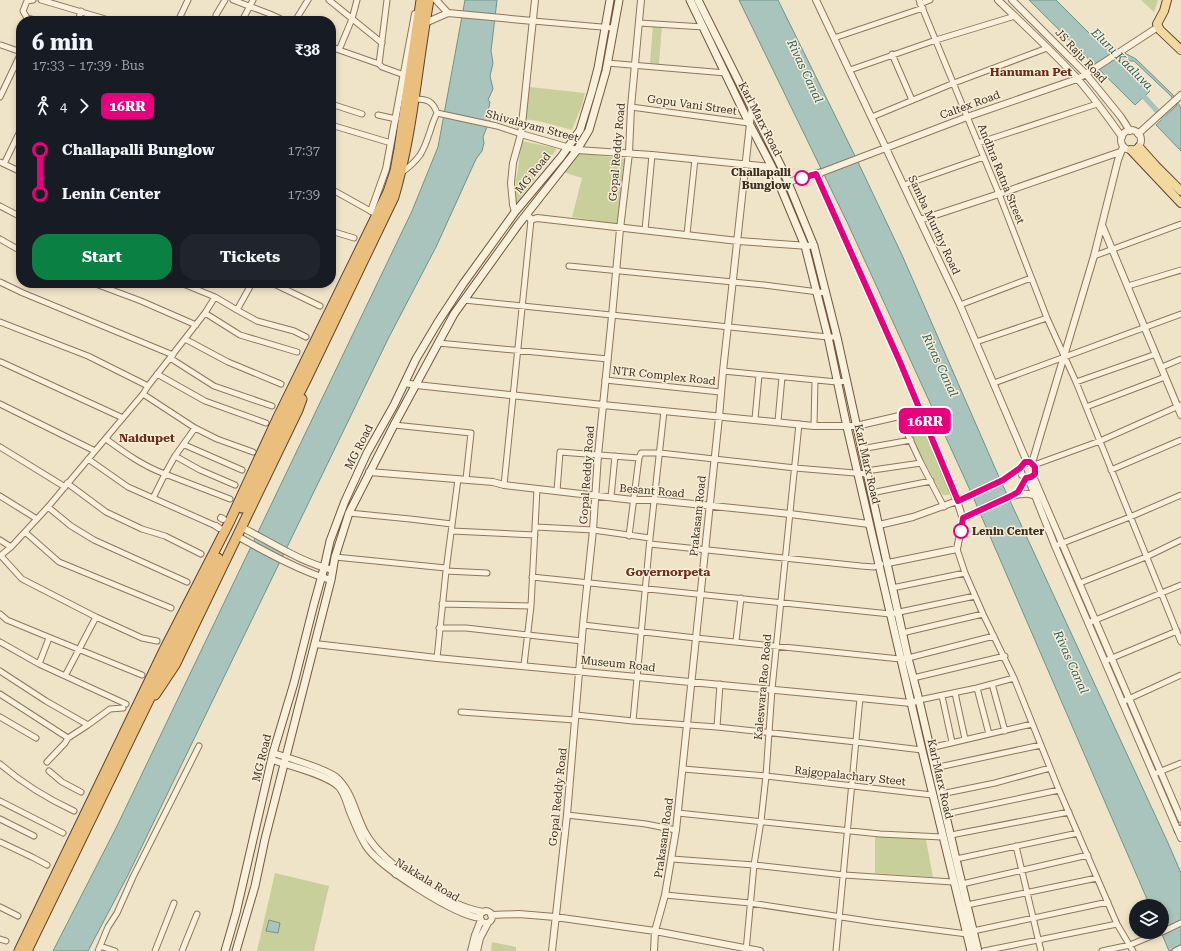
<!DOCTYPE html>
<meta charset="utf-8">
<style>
body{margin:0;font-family:"Roboto Serif",serif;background:#20242c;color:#f1f3f6;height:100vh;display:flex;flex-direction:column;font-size:15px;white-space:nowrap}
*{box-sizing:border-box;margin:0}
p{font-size:13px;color:#9ea1a6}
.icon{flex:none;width:22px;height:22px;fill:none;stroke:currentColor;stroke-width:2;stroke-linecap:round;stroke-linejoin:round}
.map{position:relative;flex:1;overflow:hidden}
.drawer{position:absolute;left:16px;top:16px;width:320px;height:272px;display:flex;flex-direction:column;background:#171b24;border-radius:16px;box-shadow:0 2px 6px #0003}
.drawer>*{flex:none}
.badge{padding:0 8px;border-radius:6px;font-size:14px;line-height:26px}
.controls{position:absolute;left:1129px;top:899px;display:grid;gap:8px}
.controls a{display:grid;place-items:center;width:40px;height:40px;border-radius:50%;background:#171b24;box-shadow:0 2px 6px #0003;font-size:20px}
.map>.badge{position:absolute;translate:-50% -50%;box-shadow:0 0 0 2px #fff}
.legs{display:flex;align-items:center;gap:6px;height:44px;padding:0 16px;font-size:13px}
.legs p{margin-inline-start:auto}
.head{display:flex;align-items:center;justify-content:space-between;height:68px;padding:0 16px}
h1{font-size:22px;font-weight:700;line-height:30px}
.cta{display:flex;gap:8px;margin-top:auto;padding:8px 16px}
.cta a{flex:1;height:46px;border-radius:16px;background:#0b8043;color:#fff;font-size:16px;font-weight:700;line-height:46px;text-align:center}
.cta a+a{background:#20242c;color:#f1f3f6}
ul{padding:0 16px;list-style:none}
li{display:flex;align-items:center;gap:14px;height:44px;font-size:15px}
li i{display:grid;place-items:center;width:6px;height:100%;margin:0 5px;background:currentColor}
li i::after{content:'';width:10px;height:10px;margin:-5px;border:3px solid;border-radius:50%;background:#171b24}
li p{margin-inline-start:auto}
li:first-child i{background:linear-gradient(#0000 50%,currentColor 0)}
li:last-child i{background:linear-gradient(currentColor 50%,#0000 0)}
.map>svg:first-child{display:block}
.green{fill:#c9cf9b}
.water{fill:#a9c4bc;stroke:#6f938a}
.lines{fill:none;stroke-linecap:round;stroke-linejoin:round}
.canal{stroke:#a9c4bc;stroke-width:5.5}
.minor-casing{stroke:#8d765c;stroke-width:7}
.tertiary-casing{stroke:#8d765c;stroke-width:8}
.secondary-casing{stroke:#6f573f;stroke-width:9}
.primary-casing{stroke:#5b4430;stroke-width:10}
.trunk-casing{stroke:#5b4430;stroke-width:11}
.minor{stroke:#faf1dc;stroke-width:5}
.tertiary{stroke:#faf1dc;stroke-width:6}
.secondary{stroke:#faf1dc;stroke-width:7}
.primary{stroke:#f3d9a0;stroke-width:8}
.trunk{stroke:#eabe7c;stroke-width:9}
.line-1-casing{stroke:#fff;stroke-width:9}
.line-1{stroke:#e6007e;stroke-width:6}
.stop-1-dot{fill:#fff;stroke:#e6007e;stroke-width:2}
.labels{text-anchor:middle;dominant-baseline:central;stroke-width:3;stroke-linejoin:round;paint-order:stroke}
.street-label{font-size:11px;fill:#3d2e20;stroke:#f7eed8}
.stop-label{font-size:11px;font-weight:bold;fill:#3d2e20;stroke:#f7eed8;text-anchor:end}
.water-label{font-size:12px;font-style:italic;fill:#2f5d5a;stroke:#f7eed8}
.neighbourhood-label{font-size:12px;font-weight:bold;fill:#6b2e1e;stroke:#f7eed8}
</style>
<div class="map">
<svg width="1181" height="951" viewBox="0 0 1181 951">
<rect width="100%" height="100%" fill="#f0e4c8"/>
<!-- green -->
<path class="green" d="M1141 0H1158L1154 12Z
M653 25 662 26 659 64 650 63Z
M530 87 585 93 582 105 572 130 538 121 524 119Z
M522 141 556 148V150L516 204V181Z
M578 153 625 159 617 224 572 217 582 178 563 172Z
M920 412 951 489 950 493 948 495H943L940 491 902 419Z
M875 834 926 840 933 877 875 873Z
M275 873 329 886 314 951H257Z
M492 942 516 947V951H491Z"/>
<!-- water -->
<path class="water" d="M465 0H497L491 51 493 63 490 76 493 89 488 100 490 102 488 111 491 117 483 137 484 143 482 151 476 159 436 247 388 339 128 875 88 951H53L117 826 412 211 438 147Z
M739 0H778L856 158 902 255 999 477 1168 843 1181 873V951H1169L1161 932H1162V906H1150L970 490 848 224Z
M1029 0H1056L1092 36 1136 59 1173 95 1181 108V151L1156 125 1177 105 1171 96 1134 61H1127L1123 65 1150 91 1135 105Z
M269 920 280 923 278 933 266 931Z"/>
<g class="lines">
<!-- canal -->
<path class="canal" d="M1139 91 1168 123"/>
<!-- minor casing -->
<g class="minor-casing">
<path id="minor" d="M33 0 27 1 23 11 27 18 38 21
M41 0 112 21
M233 0 270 14 285 21
M329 0 382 43
M387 0 379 64 382 67 404 75
M919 0 999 194 1047 318 1076 382 1181 642
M920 4 930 0
M216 15 225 0
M243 19 253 0
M78 21 81 11
M178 21 188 0
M295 21 308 0
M533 21 613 28
M639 23 704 27
M834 38 923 8
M1 45 21 52
M331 46 339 50 379 64
M339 50 352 19 357 0
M892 54 912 100
M607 63 726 73
M850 70 936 40 1015 16
M0 97 21 53
M415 99C427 99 433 101 437 113L497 126 521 134
M331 104 362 114
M631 107 749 123
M378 115 396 119
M872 117 954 83 1047 48
M331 125 391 143
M978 143 1097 104
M0 162 21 172
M4 164 21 129
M401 173C408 168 415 162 420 155 428 143 430 127 437 113
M904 185 984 157
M331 189 374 213
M0 206 21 217
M645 230 652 155
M331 231 354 238
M687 234 695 159
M0 239 21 251
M1094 256 1181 224
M569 266 764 285 826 293
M0 282 23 293 173 355
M93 283 141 301 196 325
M181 283 215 297
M272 283 320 306
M1128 286 1181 270
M464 300 828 337H837
M960 305 1031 278
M237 310 257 321 294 331 306 337
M205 313 240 335 297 352
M0 322 88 356 148 386
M185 339 228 362 281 384
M976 342 1047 318
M438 343 608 359
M170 358 214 386 272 406
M1 362 123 418
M1162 367 1181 359
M723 371 837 382 847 381
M157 374 205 401 266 423
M605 380 720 392
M1076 382 1156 354
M994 383 1181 314
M143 394 195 428 217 439 253 452
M0 404 95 451
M1086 407 1165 377
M899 416 921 463 944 507
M755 419 759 375
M778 421 782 377
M394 425 471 433 466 479
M814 426 815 380
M195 428 175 456 165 474 230 499
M106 439C125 453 143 466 165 474L153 498
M184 444 187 446 242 470
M0 447 65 487
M861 449 911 440
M175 456 200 470 235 485
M88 459 128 487 216 526
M1034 465 1100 441 1181 405
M1111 470 1181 440
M866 471 921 463
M67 483 106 512 142 529 165 536 201 554
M504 485 531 220
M557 491 560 452 639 458
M871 493 931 481
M0 496 37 519
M611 497 615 456
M48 507 71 526 94 540 187 582
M349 513 410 519 452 524
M536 527 593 530 650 538
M452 531 535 535
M25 532 59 562 171 608
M629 536 639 458 641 453H660L795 468 867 474
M0 540 11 547
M650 544 861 566 874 567 881 564
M1055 546 1130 517 1181 495
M957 549 965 573 983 614 1014 678 1059 790 1117 924 1133 951
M0 556 11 547 48 507 143 394 148 386 205 313 215 297 237 310 252 283
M1 556 22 579 96 617 142 638 157 641
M335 557 446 568
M446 571 487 573
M532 577 890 614 975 596
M1080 583 1146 557 1181 540
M892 588 965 573
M442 604 531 606
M0 614 7 620 41 634 142 675
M1088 623 1181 585
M583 625 696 638 900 659 908 658 994 636
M439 628H466L582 641
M902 633 983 614
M49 638 39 664 126 704
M736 641 741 598
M0 642 39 664
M437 658 446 571 458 479
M1105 661 1177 631
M524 665 531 606 537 489
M0 671 46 701 88 725 110 709 123 708
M65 676 96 617
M913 678 1005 656
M992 684 1005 731
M977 688 989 734
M955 693 965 739
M0 694 68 738 88 725
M942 696 952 742
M919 700 977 688 1014 678
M1122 702 1181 675
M461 712 575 720
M576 715 633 721 717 727 856 742 922 750
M0 717 36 738
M633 721 650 538 664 411
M717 727 720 684
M930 748 1032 724
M47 762 65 743 68 738
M0 764C22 783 48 799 74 811
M934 768 1041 745
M683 769 766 776 932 795
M49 771 62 782 81 792
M1154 774 1181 763
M941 794 995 783 1050 768
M0 801 63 833
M678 813 880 834 942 837
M946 814 1059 790
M567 815 646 824 676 830
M0 819 34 836
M951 835 1069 812
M0 842 32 857 47 865
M1016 846 1041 951
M672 859 754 865 844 875 953 882
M956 859 1078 833
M962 884 1088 855
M665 895 750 903 874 922 967 934
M967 905 1097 878
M0 907 18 916
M973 931 1108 902
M1162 932 1181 923
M0 939 6 941
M100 946 115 951
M98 951 108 927 117 913 133 877 199 746
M155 951 174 903
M182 951 197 914
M746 951 754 865 761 821 766 776 772 689 799 424
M836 951 860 698
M984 951 1117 924
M1102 951 1130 945 1161 932
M1175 951 1181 948"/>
</g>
<!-- tertiary casing -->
<g class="tertiary-casing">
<path id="tertiary" d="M436 0 448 13
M816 0 960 305 1027 462
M998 0C1025 26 1052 51 1077 78 1093 97 1108 117 1122 137
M1012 0 1086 74 1121 117 1130 131
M425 23 448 13 533 21
M1121 140a10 10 0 1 1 20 0a10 10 0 1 1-20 0Z
M521 134 577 150 652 155 772 167
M1138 134 1181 95
M820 173 967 117 1077 79 1086 74 1158 27
M788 182 816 174 900 362 957 501 963 519 957 549 888 563
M371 211 386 169 415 14
M515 212 513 205 511 183 513 163 521 134 535 0
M527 214 531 220 537 218 738 241 809 246
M920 220 999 194 1120 152
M1102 225 1181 415
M405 383 416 385 603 405 814 426H856L921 411
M1032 463 1094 256 1118 160 1123 147
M369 472 493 482 504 485 633 500H655L790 514 869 524
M1033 476 1181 819
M1028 478 1055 546 1181 838
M1013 495 1018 492 1026 478
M221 518 223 519
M963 519C977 511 1008 494 1024 494 1028 493 1032 495 1036 496
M879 525 913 517 957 501 1003 480 1020 468 1025 463H1032C1036 467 1037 472 1033 476L1026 478 1022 475 1020 468
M216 526 219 528
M241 527C271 542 300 562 333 570
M237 536C264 551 302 572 331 580
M315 644 437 658 860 698 911 703 919 700
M273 753C289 758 324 768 336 777 353 792 355 815 366 834 384 865 447 906 483 912
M272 760C288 765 328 775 339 787 345 794 347 804 350 812 355 824 359 835 366 846 380 868 455 915 480 918
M480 917a6 6 0 1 1 12 0a6 6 0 1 1-12 0Z
M491 915 519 914 555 917 655 931 760 951
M471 951 475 935 481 920
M477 951 480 938 488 923
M552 951 567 815 583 625 593 530 598 455 612 316 620 229 629 153 631 107 641 0
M654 951 655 931 665 895 676 830 719 417 723 371 752 105"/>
</g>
<!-- secondary casing -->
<g class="secondary-casing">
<path id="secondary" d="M690 0 749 123 772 167 805 246 828 337 847 427 922 750 971 951
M698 0 782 168 814 246 837 337 908 658 919 700 956 859 978 951
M816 174 820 173
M1178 830 1181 829
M396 874 399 869
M225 951 236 913 273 753 294 683 314 604 324 568 330 541 345 501 367 453 394 405 416 359 438 322 463 284 515 212 561 157 580 130 592 91 598 68 610 0
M236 951 255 886 265 839 331 580 335 557 349 513 394 425 454 314 518 225 577 150 589 130 606 71 619 0"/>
</g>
<!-- primary casing -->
<g class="primary-casing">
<path id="primary" d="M1167 0 1164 11 1157 24 1160 30 1181 50
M1139 147 1156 166 1181 191
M1131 150 1181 203"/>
</g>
<!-- trunk casing -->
<g class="trunk-casing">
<path id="trunk" d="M242 508 307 378 394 197C413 132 417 66 429 0
M155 695 175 665 298 410 302 399
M19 951 165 648 229 523 278 417 388 192 395 171 399 149 421 0
M27 951 218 558"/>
</g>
<!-- minor -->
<use href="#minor" class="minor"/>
<!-- tertiary -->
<use href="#tertiary" class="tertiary"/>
<!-- secondary -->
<use href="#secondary" class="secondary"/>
<!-- primary -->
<use href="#primary" class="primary"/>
<!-- trunk -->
<use href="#trunk" class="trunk"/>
</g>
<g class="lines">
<!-- line-1 casing -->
<g class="line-1-casing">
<path id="line-1" d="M802 178 816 174 900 362 958 501 1003 480 1020 468 1025 462H1030L1035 467V474L1031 477 1026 478 1018 492 1011 496 963 518 961 531"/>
</g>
<!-- line-1 -->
<use href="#line-1" class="line-1"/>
</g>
<!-- markers -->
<g class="stop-1-dot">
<circle cx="802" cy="178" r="7"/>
<circle cx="961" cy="531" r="7"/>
</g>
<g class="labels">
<!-- street labels -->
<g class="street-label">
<text transform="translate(1081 56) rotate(47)">JS Raju Road</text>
<text transform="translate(692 105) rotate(8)">Gopu Vani Street</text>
<text transform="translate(970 105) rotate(-20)">Caltex Road</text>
<text transform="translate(760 119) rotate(63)">Karl Marx Road</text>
<text transform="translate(532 126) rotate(15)">Shivalayam Street</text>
<text transform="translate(617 152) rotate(-85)">Gopal Reddy Road</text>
<text transform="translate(533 173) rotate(-51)">MG Road</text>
<text transform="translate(1001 174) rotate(68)">Andhra Ratna Street</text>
<text transform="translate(934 225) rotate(65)">Samba Murthy Road</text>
<text transform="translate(664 376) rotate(6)">NTR Complex Road</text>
<text transform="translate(359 447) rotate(-63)">MG Road</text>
<text transform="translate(867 464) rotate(77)">Karl Marx Road</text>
<text transform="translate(587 475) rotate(-86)">Gopal Reddy Road</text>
<text transform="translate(652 491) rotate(5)">Besant Road</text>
<text transform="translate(698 516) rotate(-84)">Prakasam Road</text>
<text transform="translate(618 664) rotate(6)">Museum Road</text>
<text transform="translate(763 687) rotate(-85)">Kaleswara Rao Road</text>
<text transform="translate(262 758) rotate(-76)">MG Road</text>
<text transform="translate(850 776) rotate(6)">Rajgopalachary Steet</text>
<text transform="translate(940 779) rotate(77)">Karl Marx Road</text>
<text transform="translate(558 797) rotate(-84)">Gopal Reddy Road</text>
<text transform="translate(664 838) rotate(-82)">Prakasam Road</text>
<text transform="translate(427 880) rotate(31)">Nakkala Road</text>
</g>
<!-- stop labels -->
<g class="stop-label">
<text x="791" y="172">Challapalli<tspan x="791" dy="13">Bunglow</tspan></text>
<text x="972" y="531" text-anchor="start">Lenin Center</text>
</g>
<!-- water labels -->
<g class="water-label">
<text transform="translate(1122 59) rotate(45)">Eluru Kaaluva</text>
<text transform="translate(805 71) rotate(65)">Rivas Canal</text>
<text transform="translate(940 365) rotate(65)">Rivas Canal</text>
<text transform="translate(1071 662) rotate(66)">Rivas Canal</text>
</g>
<!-- neighbourhood labels -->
<g class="neighbourhood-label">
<text x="1031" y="72">Hanuman Pet</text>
<text x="147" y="438">Naidupet</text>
<text x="668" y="572">Governorpeta</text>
</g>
</g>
</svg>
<div class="controls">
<a><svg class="icon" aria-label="layers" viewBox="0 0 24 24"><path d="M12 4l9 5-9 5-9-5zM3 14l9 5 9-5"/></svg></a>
</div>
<b class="badge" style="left:925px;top:421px;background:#e6007e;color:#fff">16RR</b>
<section class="drawer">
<div class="head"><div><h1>6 min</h1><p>17:33 – 17:39 · Bus</p></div><b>₹38</b></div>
<div class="legs"><svg class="icon" aria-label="walk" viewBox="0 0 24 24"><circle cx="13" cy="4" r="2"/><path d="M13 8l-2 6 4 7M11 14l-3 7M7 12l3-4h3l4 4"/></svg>4<svg class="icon" aria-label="forward" viewBox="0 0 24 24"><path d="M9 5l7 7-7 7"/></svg><b class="badge" style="background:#e6007e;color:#fff">16RR</b></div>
<ul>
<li><i style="color:#e6007e"></i><b>Challapalli Bunglow</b><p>17:37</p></li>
<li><i style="color:#e6007e"></i><b>Lenin Center</b><p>17:39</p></li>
</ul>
<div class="cta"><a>Start</a><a>Tickets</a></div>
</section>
</div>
